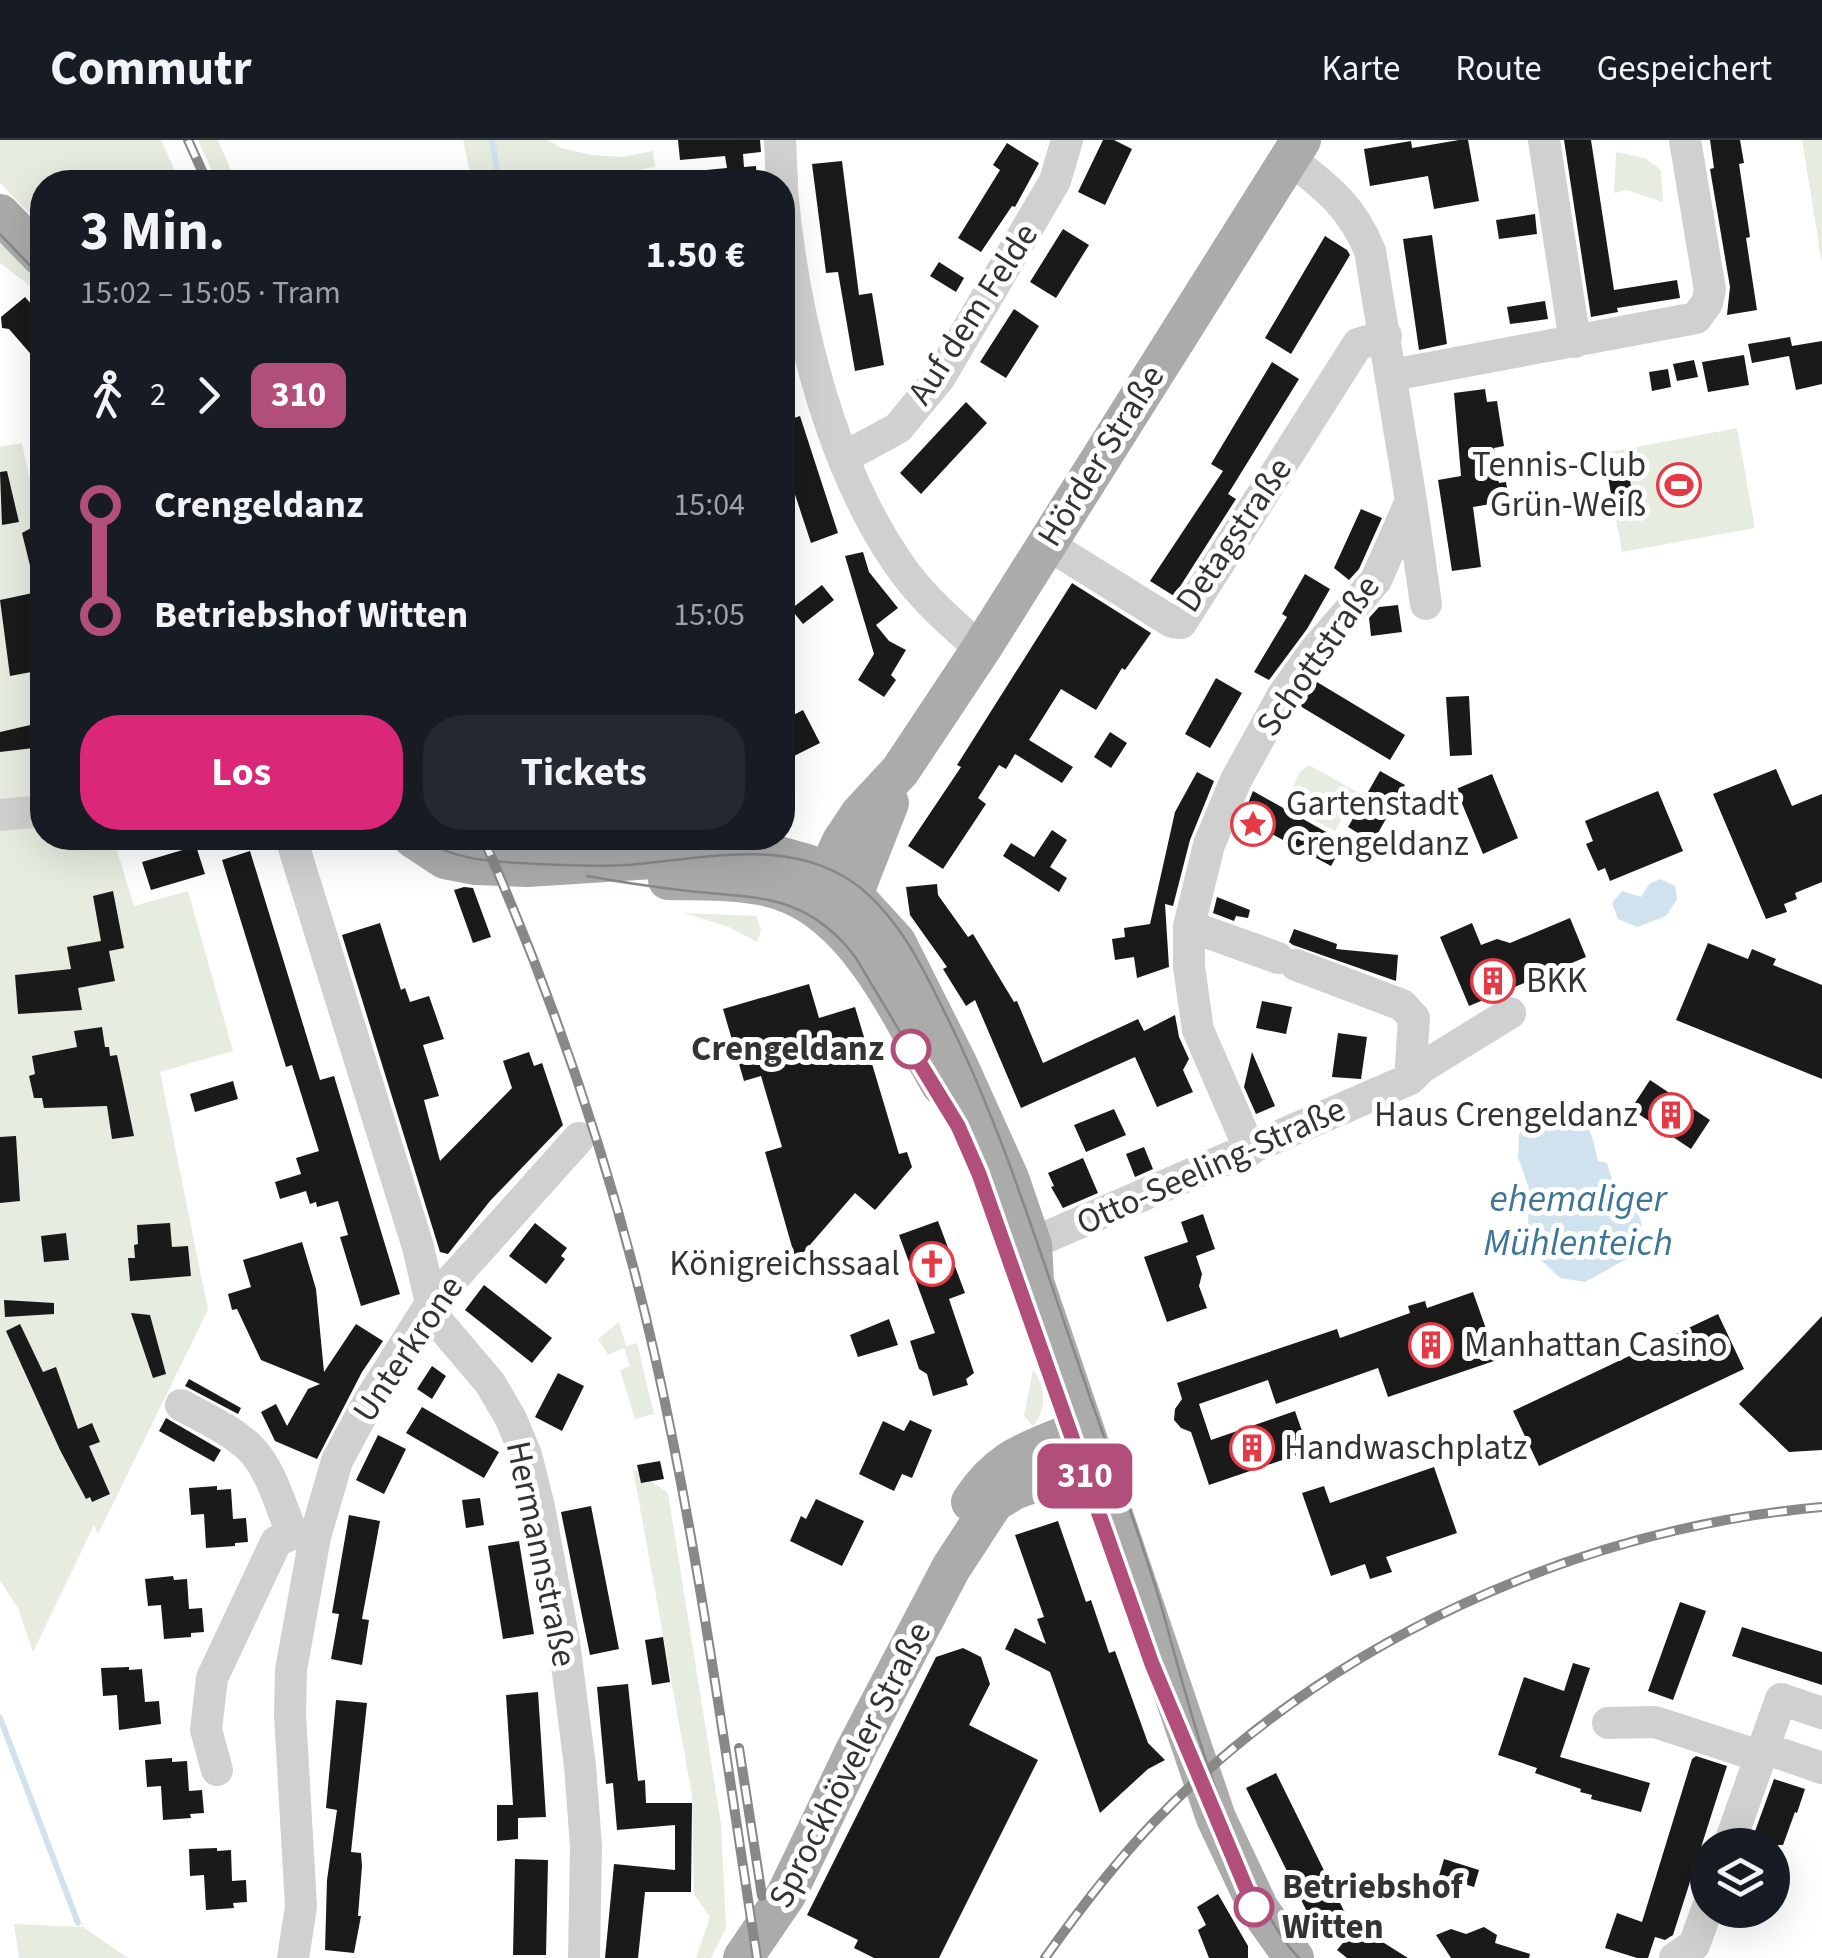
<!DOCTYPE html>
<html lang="de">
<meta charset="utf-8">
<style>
body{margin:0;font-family:"Source Sans 3",sans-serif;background:#242831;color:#f1f3f6;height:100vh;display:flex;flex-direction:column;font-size:38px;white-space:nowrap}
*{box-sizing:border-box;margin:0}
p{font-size:32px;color:#9ea1a6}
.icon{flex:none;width:55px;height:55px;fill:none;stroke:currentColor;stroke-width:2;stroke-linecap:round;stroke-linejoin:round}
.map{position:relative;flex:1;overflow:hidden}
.sheet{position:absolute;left:30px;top:30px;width:765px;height:680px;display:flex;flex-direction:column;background:#171b24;border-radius:40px;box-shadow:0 10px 40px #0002}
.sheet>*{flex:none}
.badge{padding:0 20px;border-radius:15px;font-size:35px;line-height:65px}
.buttons{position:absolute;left:1690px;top:1688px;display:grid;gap:20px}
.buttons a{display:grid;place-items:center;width:100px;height:100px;border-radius:50%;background:#171b24;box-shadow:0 10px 40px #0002;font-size:50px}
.map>.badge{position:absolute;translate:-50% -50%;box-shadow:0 0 0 5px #fff}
.legs{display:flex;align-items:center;gap:15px;height:110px;padding:0 50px;font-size:32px}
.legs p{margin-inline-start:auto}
.headline{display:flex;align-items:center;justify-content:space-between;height:170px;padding:0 50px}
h1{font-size:55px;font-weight:700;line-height:75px}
.cta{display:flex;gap:20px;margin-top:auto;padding:20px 50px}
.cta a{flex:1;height:115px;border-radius:40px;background:#db2777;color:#fff;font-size:40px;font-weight:700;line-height:115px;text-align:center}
.cta a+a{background:#242831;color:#f1f3f6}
ul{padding:0 50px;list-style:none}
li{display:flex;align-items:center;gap:35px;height:110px;font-size:38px}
li i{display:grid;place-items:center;width:15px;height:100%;margin:0 12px;background:currentColor}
li i::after{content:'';width:25px;height:25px;margin:-12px;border:8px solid;border-radius:50%;background:#171b24}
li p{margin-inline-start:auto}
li:first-child i{background:linear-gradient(#0000 50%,currentColor 0)}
li:last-child i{background:linear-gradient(currentColor 50%,#0000 0)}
header{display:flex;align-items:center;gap:60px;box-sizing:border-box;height:140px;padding:0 50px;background:#171b24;border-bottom:2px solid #363941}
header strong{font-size:48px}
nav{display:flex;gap:55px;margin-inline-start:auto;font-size:35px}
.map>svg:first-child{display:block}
.green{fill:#e6ecdf}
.water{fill:#cfe2ee}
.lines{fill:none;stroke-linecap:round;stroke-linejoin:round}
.stream{stroke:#cfe2ee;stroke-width:6}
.building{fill:#1a1a1a}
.minor{stroke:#d0d0d0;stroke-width:32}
.major{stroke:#ababab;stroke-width:40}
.tram{stroke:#888;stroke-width:2.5}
.rail-casing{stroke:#888;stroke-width:10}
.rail{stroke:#fff;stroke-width:6;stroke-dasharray:19;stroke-linecap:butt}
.line-1-casing{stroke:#fff;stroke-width:22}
.line-1{stroke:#b14e7a;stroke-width:15}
.stop-1-dot{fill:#fff;stroke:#b14e7a;stroke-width:5}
.labels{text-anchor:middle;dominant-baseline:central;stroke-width:10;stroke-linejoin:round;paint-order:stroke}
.street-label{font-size:35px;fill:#333;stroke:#fff}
.poi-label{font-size:35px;fill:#333;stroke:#fff;text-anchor:start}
.stop-label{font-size:35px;font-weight:bold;fill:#333;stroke:#fff;text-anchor:end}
.water-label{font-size:38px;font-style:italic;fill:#3f7597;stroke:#fff}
</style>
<header>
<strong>Commutr</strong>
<nav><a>Karte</a><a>Route</a><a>Gespeichert</a></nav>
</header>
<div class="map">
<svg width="1822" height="1818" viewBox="0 0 1822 1818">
<rect width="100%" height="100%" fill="#fff"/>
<!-- green -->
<path class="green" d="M0 0H161L180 42H42V86L0 43Z
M198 0H218L236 42H217Z
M463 0H548L561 8 592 15 623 17 653 11 655 27 564 42H472Z
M1802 0H1822V124Z
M1616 12 1645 18 1661 30 1663 62 1627 50 1614 53Z
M0 101 42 144V155L0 123Z
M1737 288 1755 388 1622 412 1604 313Z
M22 303 42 396V664L0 668V307Z
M1309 625 1357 652 1335 691 1284 665 1300 632Z
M42 676V698H113L134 766 188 751 233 911 160 932 208 1170 98 1394 94 1385 33 1512 18 1468 0 1441V681Z
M684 773 756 776 761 790 757 802 729 787Z
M619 1182 626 1206 637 1203 654 1274 635 1279 620 1230 630 1226 624 1208 608 1215 598 1199Z
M1033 1230C1046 1247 1047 1268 1033 1286L1024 1276Z
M633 1329 668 1353 721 1684 726 1788 711 1818H696L710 1777 694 1754 692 1655Z
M14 1784 83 1787 128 1818H19Z"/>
<!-- water -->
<path class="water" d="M1660 739 1675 746 1677 759 1666 776 1637 787 1618 779 1612 763 1622 751 1641 757 1649 744Z
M1545 971C1587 982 1589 977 1598 1021L1607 1023C1610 1032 1613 1047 1620 1054 1641 1074 1645 1080 1641 1111L1585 1142 1560 1138 1538 1117 1528 1089 1529 1049 1518 1017 1519 994 1536 975Z"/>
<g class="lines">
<!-- stream -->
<path class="stream" d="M492 0 499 42
M0 1578 78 1783"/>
</g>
<!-- building -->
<path class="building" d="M678 0H760L761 12 743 14 744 27 756 26 757 42H707L706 30 727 28 725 16 680 20Z
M1103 0H1114L1132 9 1105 65 1078 52Z
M1459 0H1468L1479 61 1434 69 1428 36 1370 46 1364 9 1411 1 1412 8Z
M1564 0H1591L1614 150 1677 140 1680 158 1617 168 1618 172 1591 177Z
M1710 0H1740L1744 23 1739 24 1750 97 1746 98 1757 170 1727 175 1730 147 1710 29 1714 28Z
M1007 3 1039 23 1015 67 1012 66 981 112 958 98 1000 30 993 25Z
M842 21 859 155 872 153 884 225 855 231 838 132 826 133 812 24Z
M1535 74 1537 94 1499 99 1496 80Z
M1063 89 1089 105 1056 158 1030 142Z
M1432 95 1447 204 1419 210 1403 99Z
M1325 96 1347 110 1350 115 1291 214 1265 198Z
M939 122 964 138 956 152 930 136Z
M25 157 42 176V227L9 189 2 188 1 177Z
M1545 161 1548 179 1510 184 1507 167Z
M1014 169 1039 186 1006 238 980 222Z
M1790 197 1792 206 1822 201V244L1796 250 1789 216 1752 223 1748 204Z
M1744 215 1749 245 1708 252 1702 222Z
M1694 220 1698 237 1677 241 1673 224Z
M1272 222 1299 239 1228 354 1236 359 1174 456 1150 441 1223 331 1211 324Z
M1668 229 1671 247 1652 251 1649 232Z
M1485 249 1487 262 1497 261 1504 306 1494 308 1499 343 1506 342 1509 361 1473 367 1481 427 1452 431 1438 340 1461 336 1454 253Z
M966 262 987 283 921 354 900 333Z
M800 276 838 393 811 403 782 315V282Z
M1626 321 1634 361 1613 365 1606 325Z
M7 331 19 382 2 385 0 332Z
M1361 369 1382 378 1359 429 1349 440 1334 428Z
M42 382V449L36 450 22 393Z
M863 412 869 432 898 468 876 485 889 501 906 510 891 535 896 540 884 557 858 540 874 514 845 416Z
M1305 434 1330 449 1307 489 1269 540 1254 532 1287 477 1282 474Z
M1072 443 1151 493 1125 530 1122 528 1096 570 1061 549 1029 600 1073 627 1062 643 1015 614 1006 629 999 625 978 658 986 664 943 729 908 706 961 627 957 625Z
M822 445 834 460 803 484 791 469Z
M42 451V530L10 536 0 460Z
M1398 465 1402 492 1371 496 1369 478 1379 467Z
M1216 538 1242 553 1210 608 1185 594Z
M1317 542 1405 595 1390 620 1300 566Z
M1469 556 1472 615 1450 616 1446 557Z
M803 570 820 603 782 622V581Z
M39 583 42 607 0 612V592Z
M1110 592 1127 603 1111 628 1094 617Z
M1776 629 1792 666 1822 654V742L1795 753 1797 759 1784 764 1787 772 1766 779 1713 654Z
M1380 631 1405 645 1373 702 1348 687Z
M1197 632 1214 641 1190 700 1173 766 1165 764 1169 827 1137 838 1134 817 1115 820 1112 799 1125 797 1124 788 1150 784 1175 672Z
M1492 634 1518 698 1483 714 1456 649Z
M1253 651 1344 702 1331 726 1242 678Z
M1658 651 1683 711 1610 741 1605 728 1598 731 1586 704 1593 701 1585 681Z
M1052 690 1067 700 1050 727 1067 738 1059 752 1003 716 1011 703 1034 717Z
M196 706 205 734 151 750 142 722Z
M250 711 320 940 334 936 400 1154 361 1166 340 1097 348 1095 338 1061 317 1067 316 1062 310 1064 306 1051 280 1059 275 1042 301 1034 296 1018 319 1011 292 925 286 927 222 720Z
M937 744 938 755 968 797 973 794 1014 862 1017 861 1043 923 1138 879 1144 891 1175 875 1179 897 1189 919 1183 930 1193 952 1157 967 1135 917 1021 968 975 860 966 866 943 829 947 827 910 775 906 747Z
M464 747 473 748 491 797 473 803 454 750Z
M113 751 124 808 109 811 115 841 78 848 82 870 18 874 15 835 71 829 67 807 101 801 93 756Z
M1217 757 1250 770 1248 778 1236 776 1234 781 1213 773Z
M1570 778 1586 817 1469 866 1440 797 1472 783 1481 805 1497 799 1510 803Z
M380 783 401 850 405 848 410 862 429 856 444 899 423 905 439 956 424 960 440 1021 512 948 503 921 529 912 534 926 542 923 563 985 490 1061 448 1114 440 1112 342 795Z
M1294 789 1337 804 1336 809 1398 815 1396 841 1293 805 1289 802Z
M1708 803 1748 819 1752 809 1776 819 1773 825 1822 845V939L1676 880Z
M809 844 819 878 855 867 899 1014 907 1012 912 1027 875 1070 855 1053 796 1121 765 1012 782 1007 761 936 744 941 723 869Z
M1262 861 1292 867 1286 894 1256 888Z
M102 887 105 907H109L110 916 117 915 134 996 112 999 107 966 44 968 42 958H34L29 936 35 934 32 916 77 907 74 891Z
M1338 893 1367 897 1361 939 1332 937Z
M1252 912 1275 966 1256 974 1244 947Z
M1650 940 1710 980 1691 1009 1631 969Z
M233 941 238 959 195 972 190 954Z
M1114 969 1126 995 1086 1012 1074 985Z
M16 996 20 1061 0 1063V997Z
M1144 1007 1153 1029 1135 1037 1126 1014Z
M1083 1018 1098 1053 1063 1068 1051 1047 1054 1046 1048 1033Z
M1203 1074 1215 1109 1196 1116 1202 1134 1199 1146 1207 1168 1167 1182 1144 1117 1188 1102 1181 1082Z
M938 1081 965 1153 949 1159 974 1233 966 1239 968 1245 933 1256 927 1234 919 1229 910 1201 935 1193 899 1095Z
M170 1083 172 1107 188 1106 191 1136 130 1141 128 1118H135L134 1105 138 1104 137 1085Z
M535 1083 567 1108 561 1116 565 1119 546 1144 509 1116Z
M66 1093 69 1120 44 1122 41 1096Z
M302 1102 316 1149 324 1232 356 1184 383 1201 362 1232 317 1319 275 1301 261 1272 276 1264 287 1286 308 1249 320 1244 261 1220 237 1169 232 1170 228 1154 251 1147 243 1120Z
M484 1145 552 1198 532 1223 465 1170Z
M1473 1152 1497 1220 1388 1257 1378 1228 1276 1264 1268 1240 1199 1264 1211 1300 1295 1271 1309 1311 1209 1345 1191 1292 1181 1288 1174 1280 1175 1269 1182 1259 1177 1243 1337 1189 1340 1198 1410 1173 1408 1166 1425 1161 1427 1168Z
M4 1160 54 1163V1174L5 1177Z
M131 1173 150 1175 166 1234 153 1238Z
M1718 1174 1744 1229 1539 1326 1513 1271Z
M1822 1176V1310L1789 1312 1739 1264Z
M889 1179 898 1205 858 1217 850 1195Z
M20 1184 43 1232 56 1227 78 1289 92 1283 100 1302 89 1306 110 1354 92 1362 90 1357 86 1359 60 1310 6 1191Z
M432 1226 446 1236 432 1259 417 1249Z
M558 1233 584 1246 562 1291 535 1277Z
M189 1239 241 1268 238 1274 185 1246Z
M422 1267 499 1312 484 1338 406 1293Z
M166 1278 221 1310 214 1322 159 1291Z
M910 1280 932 1290 912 1338 902 1334 894 1351 859 1334 883 1281 904 1291Z
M378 1295 406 1309 384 1354 356 1340Z
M660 1321 664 1339 641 1343 637 1325Z
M1434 1327 1457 1393 1386 1417 1392 1432 1370 1439 1365 1424 1331 1436 1302 1353 1324 1346 1330 1363Z
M217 1346V1350L231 1349 233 1379 246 1378 248 1402 235 1403V1406L206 1408 204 1374 191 1375 189 1348Z
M480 1358 484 1385 466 1388 462 1360Z
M816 1359 864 1381 842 1426 790 1401 801 1376 806 1379Z
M591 1366 619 1509 590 1515 561 1372Z
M349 1375 380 1381 362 1479 369 1480 362 1525 331 1519 339 1474 332 1473Z
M1058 1381 1086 1462 1091 1460 1109 1513 1115 1511 1148 1603 1165 1620 1148 1629 1100 1673 1050 1532 1005 1509 1015 1488 1046 1504 1037 1479 1044 1477 1015 1395Z
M519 1401 534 1494 503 1499 488 1406Z
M173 1436 174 1440 187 1439 189 1469 202 1468 204 1492 191 1493V1497L164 1499 161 1465 148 1466 145 1439Z
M1680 1462 1706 1471 1673 1560 1648 1551Z
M1742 1487 1822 1512V1545L1732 1516Z
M663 1497 670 1542 652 1545 645 1500Z
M963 1508 981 1517 990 1544 969 1585 1038 1620 939 1818H874L854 1808 858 1800 807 1775 936 1517Z
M1573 1523 1590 1528 1560 1617 1650 1643 1641 1672 1591 1659 1592 1655 1580 1652 1581 1649 1535 1633 1537 1628 1498 1615 1524 1537 1564 1551Z
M129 1527V1530L142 1529 145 1562 159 1561 161 1584 119 1590 117 1555 103 1556 101 1528Z
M628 1544 638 1641 645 1640 646 1663H692L691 1752H645L638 1818H605L614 1724 675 1730V1685L617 1690 613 1643 606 1644 597 1547Z
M538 1552 546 1677 518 1678V1699L497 1701V1665H513L506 1555Z
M336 1560 367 1563 351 1712 361 1713 362 1726 358 1776H361L354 1813 325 1810 327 1740 337 1670 326 1668Z
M1696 1616 1727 1626 1673 1795 1665 1800 1655 1797 1648 1818H1637L1605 1808 1617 1773 1642 1782 1692 1619Z
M172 1618V1622L187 1621 189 1651 202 1650 204 1673 190 1674 191 1678 163 1680 161 1646 147 1647 145 1620Z
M1276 1633 1345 1773 1315 1788 1246 1648Z
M1774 1639 1805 1649 1797 1673 1795 1672 1783 1705H1750Z
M217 1708V1711L231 1710 232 1741 246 1740 247 1762 233 1763 234 1768 206 1770 204 1735 190 1736 189 1709Z
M515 1719 548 1720 546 1815H513Z
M1444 1719 1479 1730 1474 1747 1439 1736Z
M1218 1754 1248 1806V1818H1209L1198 1790 1206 1785 1197 1767Z
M1357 1786 1408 1818H1347L1337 1810Z
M1484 1787 1497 1795 1495 1803 1530 1814 1529 1818H1451L1436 1795 1451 1789 1466 1794Z"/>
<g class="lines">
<!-- minor -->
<path class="minor" d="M780 0 782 42
M1544 0 1575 202
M782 49C792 168 828 320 896 420 917 453 951 483 981 509
M1392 235 1696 178 1707 163 1710 150 1685 0
M843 318 898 288 940 237 1055 41 1067 0
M1411 361 1426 464
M1047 404 1172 482 1181 483 1358 204 1386 196
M0 675 42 671
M291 698 418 1107 431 1163 439 1183 490 1243 511 1279 526 1315 539 1367 564 1502 580 1626 586 1706 584 1818
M1189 786 1278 818
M1296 825 1402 865 1414 878 1410 939
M1250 1010 1198 890 1189 827V786L1209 705 1236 640 1283 555 1317 508 1376 440 1411 361 1370 111C1351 65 1327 48 1289 18
M1012 1112 1410 939 1421 928 1510 873
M181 1265C204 1278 230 1289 249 1307 271 1328 280 1365 292 1393
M1608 1583 1655 1582 1750 1613 1764 1608 1822 1628
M217 1630 206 1590 212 1538 276 1402 292 1393 315 1397
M1729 1705 1781 1559 1822 1573
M293 1818 301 1767 290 1574 291 1530 315 1397 337 1321 368 1263 431 1163 579 998
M1675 1818 1694 1805 1708 1767"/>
<!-- major -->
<path class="major" d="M0 74 42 117
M413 698 445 719 476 725 527 727 715 715H775L807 724 853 755 896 802 957 923 1009 1038 1032 1105 1034 1142 1216 1678 1259 1769 1294 1818
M668 740C701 741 736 739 769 747 855 766 900 875 941 945
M812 765 842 701 860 674 900 631 981 509 1301 0
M839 773 853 755 889 663
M971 1362C1003 1313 1033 1311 1082 1288
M743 1818 786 1755 856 1609 951 1428 994 1362 1014 1350 1093 1321"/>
<!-- tram -->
<path class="tram" d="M0 94 42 138
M421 698C453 719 484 721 521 723 556 725 592 727 627 725 706 719 794 694 862 749 900 781 922 826 943 869 1002 986 1039 1111 1082 1234 1109 1313 1140 1392 1163 1472 1188 1564 1210 1647 1250 1734 1263 1764 1276 1795 1299 1818
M587 736C620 742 654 747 688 751 759 758 808 754 856 818L968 1006 1134 1474 1183 1593"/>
<!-- rail casing -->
<g class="rail-casing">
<path id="rail" d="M188 0 207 42
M483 698C557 866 616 1042 656 1221 700 1418 726 1619 757 1818
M739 1608 762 1756
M1045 1818C1079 1770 1114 1724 1154 1682 1327 1502 1575 1389 1822 1367"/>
</g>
<!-- rail -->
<use href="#rail" class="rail"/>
</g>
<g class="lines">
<!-- line-1 casing -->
<g class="line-1-casing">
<path id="line-1" d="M911 909 958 986 979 1034 1152 1524 1254 1767"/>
</g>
<!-- line-1 -->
<use href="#line-1" class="line-1"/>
</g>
<!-- icons -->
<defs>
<g id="stadium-ring" transform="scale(2.25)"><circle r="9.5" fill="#fff" stroke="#e63946" stroke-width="1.5"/><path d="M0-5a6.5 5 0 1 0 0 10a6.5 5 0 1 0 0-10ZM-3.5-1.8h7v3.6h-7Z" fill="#e63946"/></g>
<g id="sight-ring" transform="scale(2.25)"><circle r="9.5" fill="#fff" stroke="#e63946" stroke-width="1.5"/><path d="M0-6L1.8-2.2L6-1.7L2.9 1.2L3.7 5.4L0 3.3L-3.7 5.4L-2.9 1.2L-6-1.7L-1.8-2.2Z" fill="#e63946"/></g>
<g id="building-ring" transform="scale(2.25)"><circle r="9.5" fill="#fff" stroke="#e63946" stroke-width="1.5"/><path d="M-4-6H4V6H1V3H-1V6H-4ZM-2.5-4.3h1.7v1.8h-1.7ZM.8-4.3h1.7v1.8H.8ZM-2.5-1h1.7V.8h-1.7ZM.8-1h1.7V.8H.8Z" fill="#e63946"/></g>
<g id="church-ring" transform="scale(2.25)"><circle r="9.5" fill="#fff" stroke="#e63946" stroke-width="1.5"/><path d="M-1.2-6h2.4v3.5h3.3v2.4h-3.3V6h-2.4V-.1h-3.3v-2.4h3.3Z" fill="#e63946"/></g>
</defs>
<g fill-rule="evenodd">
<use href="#stadium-ring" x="1679" y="345"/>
<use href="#sight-ring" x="1253" y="684"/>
<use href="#building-ring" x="1493" y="841"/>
<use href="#building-ring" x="1671" y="975"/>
<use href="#church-ring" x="932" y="1124"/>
<use href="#building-ring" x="1431" y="1205"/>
<use href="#building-ring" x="1252" y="1308"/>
</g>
<!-- markers -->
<g class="stop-1-dot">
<circle cx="911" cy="909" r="18"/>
<circle cx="1254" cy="1767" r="18"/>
</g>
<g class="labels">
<!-- street labels -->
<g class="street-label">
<text transform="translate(973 174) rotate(-57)">Auf dem Felde</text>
<text transform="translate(1101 316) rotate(-58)">Hörder Straße</text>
<text transform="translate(1234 395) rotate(-56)">Detagstraße</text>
<text transform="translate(1318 516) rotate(-55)">Schottstraße</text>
<text transform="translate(1211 1026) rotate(-24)">Otto-Seeling-Straße</text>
<text transform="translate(408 1209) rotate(-56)">Unterkrone</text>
<text transform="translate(541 1414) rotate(78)">Hermannstraße</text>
<text transform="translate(850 1625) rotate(-63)">Sprockhöveler Straße</text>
</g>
<!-- poi labels -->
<g class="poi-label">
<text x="1646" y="325" text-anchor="end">Tennis-Club<tspan x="1646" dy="40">Grün-Weiß</tspan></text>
<text x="1286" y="664">Gartenstadt<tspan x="1286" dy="40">Crengeldanz</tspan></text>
<text x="1526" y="841">BKK</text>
<text x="1638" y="975" text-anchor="end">Haus Crengeldanz</text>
<text x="900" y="1124" text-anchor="end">Königreichssaal</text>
<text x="1464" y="1205">Manhattan Casino</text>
<text x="1284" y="1308">Handwaschplatz</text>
</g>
<!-- stop labels -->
<g class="stop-label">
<text x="884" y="909">Crengeldanz</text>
<text x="1282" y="1747" text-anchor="start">Betriebshof<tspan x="1282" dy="40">Witten</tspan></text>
</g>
<!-- water labels -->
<g class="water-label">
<text x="1578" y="1059">ehemaliger<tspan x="1578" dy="44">Mühlenteich</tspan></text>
</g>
</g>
</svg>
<div class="buttons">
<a><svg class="icon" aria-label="layers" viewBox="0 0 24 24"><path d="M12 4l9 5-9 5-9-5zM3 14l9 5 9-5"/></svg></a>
</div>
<b class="badge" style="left:1085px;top:1336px;background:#b14e7a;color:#fff">310</b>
<section class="sheet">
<div class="headline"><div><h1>3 Min.</h1><p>15:02 – 15:05 · Tram</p></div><b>1.50 €</b></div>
<div class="legs"><svg class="icon" aria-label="walk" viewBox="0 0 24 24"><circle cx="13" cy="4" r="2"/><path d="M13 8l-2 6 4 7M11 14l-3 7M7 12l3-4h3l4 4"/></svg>2<svg class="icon" aria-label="forward" viewBox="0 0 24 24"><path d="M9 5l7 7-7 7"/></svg><b class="badge" style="background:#b14e7a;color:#fff">310</b></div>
<ul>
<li><i style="color:#b14e7a"></i><b>Crengeldanz</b><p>15:04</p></li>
<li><i style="color:#b14e7a"></i><b>Betriebshof Witten</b><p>15:05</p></li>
</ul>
<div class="cta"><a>Los</a><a>Tickets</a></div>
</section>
</div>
